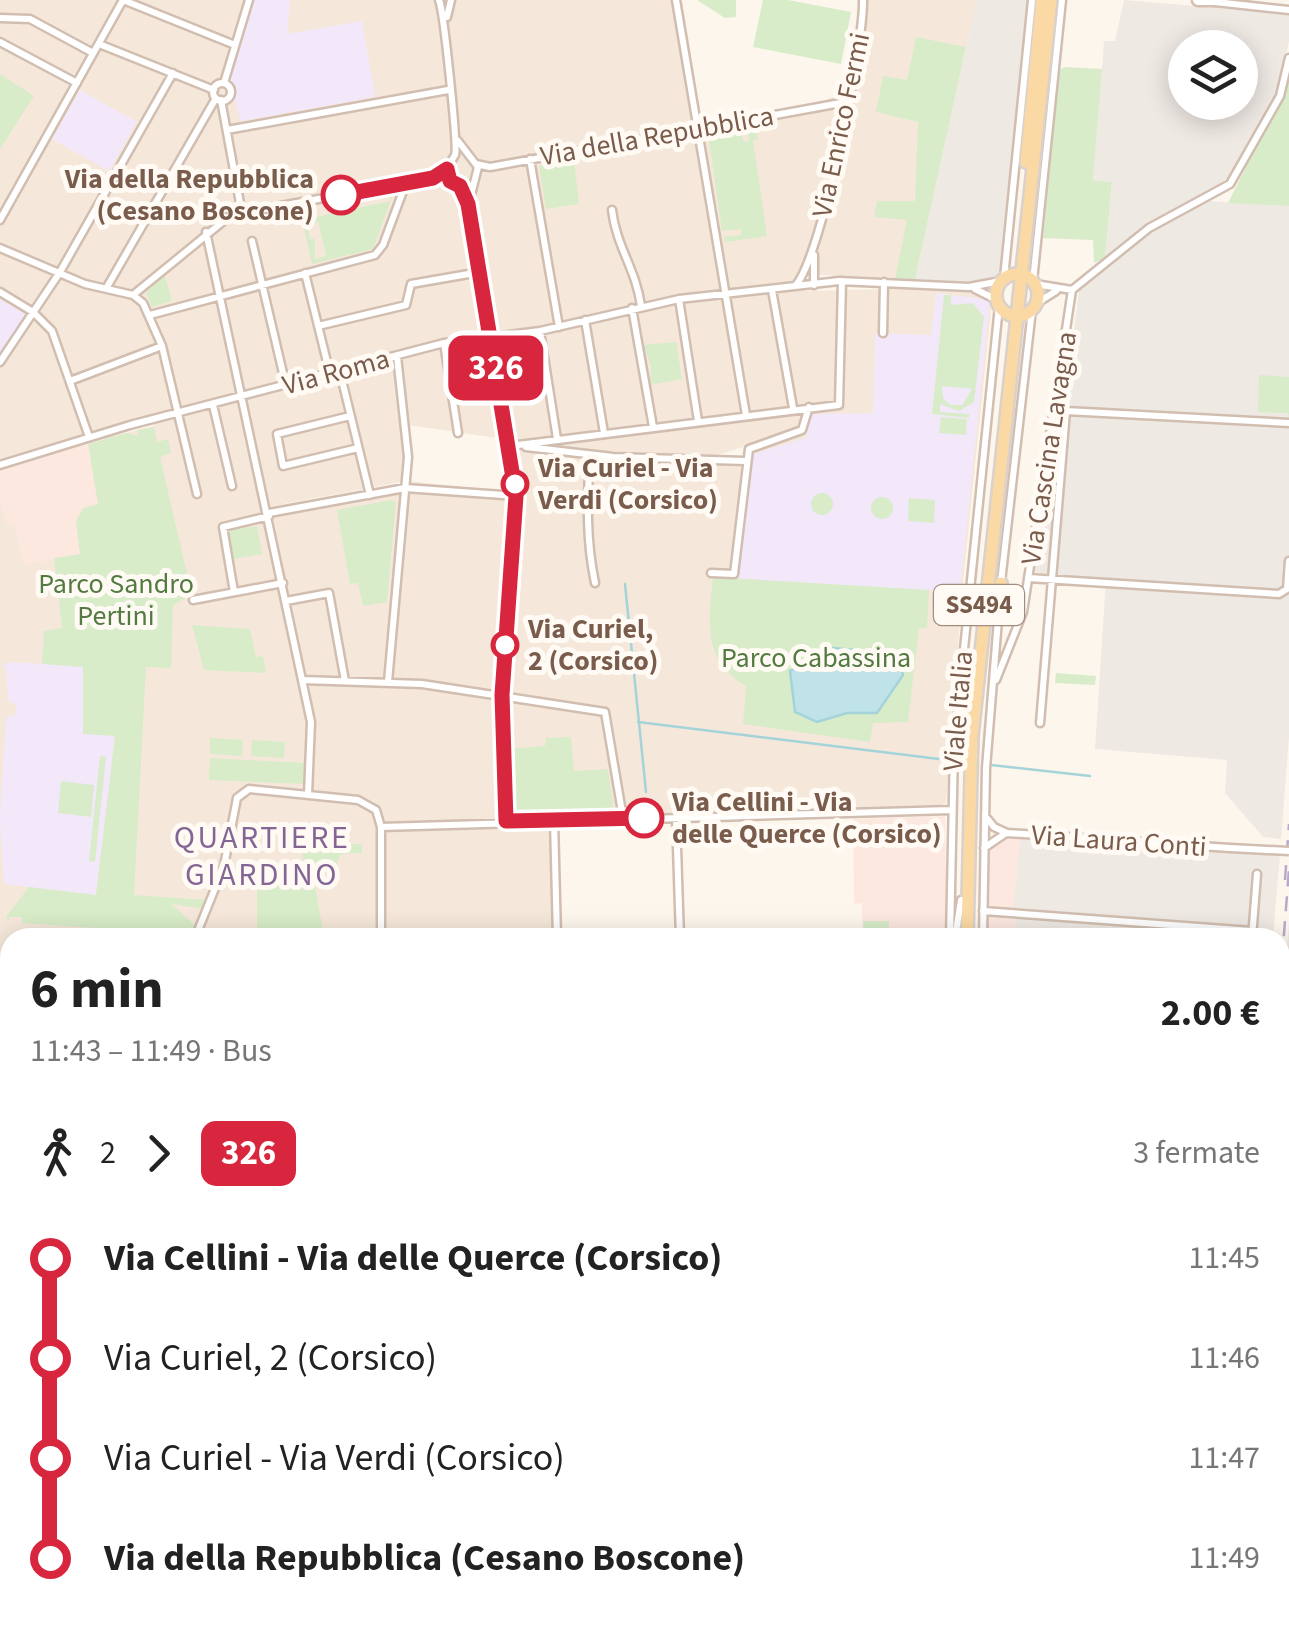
<!DOCTYPE html>
<html lang="it">
<meta charset="utf-8">
<style>
body{margin:0;font-family:"Source Sans 3",sans-serif;background:#f6f6f6;color:#222;height:100vh;display:flex;flex-direction:column;font-size:38px;white-space:nowrap}
*{box-sizing:border-box;margin:0}
p{font-size:32px;color:#767676}
.icon{flex:none;width:55px;height:55px;fill:none;stroke:currentColor;stroke-width:2;stroke-linecap:round;stroke-linejoin:round}
.map{position:relative;flex:1;overflow:hidden}
.panel{position:absolute;left:0px;top:928px;width:1290px;height:702px;display:flex;flex-direction:column;background:#fff;border-radius:30px 30px 0 0;box-shadow:0 5px 25px #0003}
.panel>*{flex:none}
.badge{padding:0 20px;border-radius:15px;font-size:35px;line-height:65px}
.tools{position:absolute;left:1168px;top:30px;display:grid;gap:20px}
.tools a{display:grid;place-items:center;width:90px;height:90px;border-radius:50%;background:#fff;box-shadow:0 5px 25px #0003;font-size:50px}
.map>.badge{position:absolute;translate:-50% -50%;box-shadow:0 0 0 5px #fff}
.legs{display:flex;align-items:center;gap:15px;height:110px;padding:0 30px;font-size:32px}
.legs p{margin-inline-start:auto}
.overview{display:flex;align-items:center;justify-content:space-between;height:170px;padding:0 30px}
h1{font-size:55px;font-weight:700;line-height:75px}
ul{padding:0 30px;list-style:none}
li{display:flex;align-items:center;gap:35px;height:100px;font-size:38px}
li i{display:grid;place-items:center;width:15px;height:100%;margin:0 12px;background:currentColor}
li i::after{content:'';width:25px;height:25px;margin:-12px;border:8px solid;border-radius:50%;background:#fff}
li p{margin-inline-start:auto}
li:first-child i{background:linear-gradient(#0000 50%,currentColor 0)}
li:last-child i{background:linear-gradient(currentColor 50%,#0000 0)}
.map>svg:first-child{display:block}
.residential{fill:#f5e8da;fill-rule:evenodd}
.commercial{fill:#fde8e0}
.industrial{fill:#efe9e4;fill-rule:evenodd}
.education{fill:#f3e8fa}
.green{fill:#d8ecc9;fill-rule:evenodd}
.water{fill:#bfe3e8;stroke:#a5d3da;stroke-width:2.5}
.lines{fill:none;stroke-linecap:round;stroke-linejoin:round}
.stream{stroke:#a5d3da;stroke-width:2.5}
.minor-casing{stroke:#d1beb0;stroke-width:11}
.secondary-casing{stroke:#d6c0b0;stroke-width:15}
.primary-casing{stroke:#dad1cd;stroke-width:16}
.minor{stroke:#fff;stroke-width:6}
.secondary{stroke:#fff;stroke-width:10}
.primary{stroke:#fbd9a5;stroke-width:11}
.rail{stroke:#b9a8c9;stroke-width:2.5;stroke-dasharray:15 10;stroke-linecap:butt}
.minor-bridge-casing{stroke:#d1beb0;stroke-width:11;stroke-linecap:butt}
.minor-bridge{stroke:#fff;stroke-width:6}
.line-1-casing{stroke:#fff;stroke-width:22}
.line-1{stroke:#d7263d;stroke-width:15}
.stop-1-dot{fill:#fff;stroke:#d7263d;stroke-width:5}
.labels{text-anchor:middle;dominant-baseline:central;stroke-width:10;stroke-linejoin:round;paint-order:stroke}
.shield{fill:#fffaf3;stroke:#a28b7f;stroke-width:2.5}
.shield-label{font-size:25px;font-weight:bold;fill:#7a5c4d}
.street-label{font-size:28px;fill:#7a5c4d;stroke:#fffaf3}
.stop-label{font-size:28px;font-weight:bold;fill:#7a5c4d;stroke:#fffaf3;text-anchor:start}
.park-label{font-size:28px;fill:#537a41;stroke:#fffaf3}
.quarter-label{font-size:32px;letter-spacing:2.5px;fill:#846695;stroke:#fffaf3}
</style>
<div class="map">
<svg width="1289" height="1628" viewBox="0 0 1289 1628">
<rect width="100%" height="100%" fill="#fdf6ec"/>
<!-- residential -->
<path class="residential" d="M0 0H682L702 123 818 104 845 91 812 251 796 279V291L943 288 983 294 992 301 963 582 946 803 934 807 626 815V825H558L561 937 10 938V1010L0 952V501L8 524 15 523 24 564 80 554 76 521 105 438 154 426 151 415 0 461ZM805 416H811L807 431 749 451 746 464 611 462 521 447 715 456 798 429ZM408 425 497 438 510 492 408 481ZM407 481V490L273 517 285 579 280 580 267 507Z
M864 0H977L915 279 819 275 815 262 860 43Z
M1280 1472H1289V1628H1276L1280 1620Z"/>
<!-- commercial -->
<path class="commercial" d="M88 444 98 505 76 521 80 554 24 565 15 523 8 525 0 501V470Z
M945 816 947 937H863L862 903 854 904 853 819Z
M1004 837 1020 839 1013 910 1017 937 985 938 987 852Z
M982 1620H1122L1123 1628H982Z
M1136 1620H1222L1223 1628H1135Z"/>
<!-- industrial -->
<path class="industrial" d="M977 0H1030L1003 278 987 284 915 279Z
M1124 0 1289 14V41L1276 96 1229 179 1164 214 1105 258 1112 182 1093 180 1104 41H1115ZM1185 48H1240V102H1185Z
M1208 201 1289 206V737L1281 839 1263 837 1225 793 1227 760 1095 749 1106 579 1031 572 1070 362 1079 290 1154 229Z
M1020 839 1280 855 1273 937 1017 938 1013 910Z
M1289 922V1472H1280V1033Z
M10 1244V1500L0 1502V1245Z"/>
<!-- education -->
<path class="education" d="M253 0H290L287 34 362 21 375 97 241 121 229 82Z
M80 90 137 122 109 171 52 139Z
M936 293 990 300 960 592 738 579 750 455 806 438 808 419 813 414 873 413 875 333 931 335Z
M0 299 28 316 0 357Z
M8 662 83 666 115 735 96 895 4 884 0 819 6 718 16 714V705L8 701 6 668 2 667Z
M542 1620H597L602 1622 601 1628H541Z"/>
<!-- green -->
<path class="green" d="M697 0H736V17L725 18Z
M763 0H788L851 12 841 64 753 47Z
M916 37 966 47 915 279 895 278 907 220 874 217 877 201H915L918 122 876 112 883 76 907 80Z
M1065 67 1102 69 1093 180 1112 182 1105 258 1094 263 1093 240 1043 238 1059 70Z
M0 74 34 96 0 149Z
M1289 81V206L1228 203Z
M756 126 758 140 753 141 767 236 725 242 724 237 741 235V229L722 231 708 133 741 128 744 142 749 141 747 127Z
M574 158 579 204 546 209 539 166Z
M394 192 373 249 312 264 302 220 390 201 389 193ZM318 221 326 256 315 259V239H310L308 229Z
M165 276 172 301 152 307 146 292Z
M944 295H951V305L973 303 984 317 974 402 959 411 940 404V412L969 414V418L932 414ZM942 386 972 389 962 405H950L943 398Z
M676 342 682 379 650 385 651 366 643 345Z
M1259 375 1289 377V418L1288 413 1258 412Z
M941 417 967 419 966 435 939 433Z
M154 427 157 442 168 439 171 453 160 457 192 595 173 605 171 668 146 667 134 895 207 900 204 909 171 904 196 926 189 938 97 937 95 928 22 923V917H10L9 921 6 917 29 887 96 895 115 736 83 734V667L42 664 44 631 62 628 54 558 80 554 76 521 83 508 98 504 88 444 126 433 138 436 137 430Z
M811 504a11 11 0 1 1 22 0a11 11 0 1 1-22 0Z
M871 508a11 11 0 1 1 22 0a11 11 0 1 1-22 0Z
M909 498 935 500 934 523 908 521Z
M392 500 396 502 387 602 363 606 358 583 350 584 337 510Z
M257 526 262 554 234 559 229 530Z
M713 577 929 590 927 628H919L908 722 873 723 870 742 743 724 746 686C701 661 709 618 713 577Z
M192 625 250 629 256 657 263 656 266 673 204 670Z
M1056 673 1096 676 1095 685 1055 683Z
M571 737 574 771 608 769 614 810 515 814 508 749 545 746 546 738Z
M210 738 243 740 242 756 210 754Z
M252 740 285 742 284 758 251 756Z
M100 756 106 757 95 862 89 861Z
M210 758 306 763 305 784 209 780Z
M61 781 94 785 91 817 58 813Z
M302 825 330 826 331 835H341V844H362V853L341 854 336 865 303 866Z
M273 880H314L324 937H257V886H272Z
M863 921H889V937H864Z
M0 1017 10 1060V1226L0 1234Z
M188 1620H542L541 1628H189Z"/>
<!-- water -->
<path class="water" d="M833 648 897 654 903 675 877 713H847L817 722 795 712 790 671Z"/>
<g class="lines">
<!-- stream -->
<path class="stream" d="M625 584 646 792
M638 722 947 760
M991 765 1090 776
M0 1169 10 1165"/>
<!-- minor casing -->
<g class="minor-casing">
<path id="minor" d="M123 0 235 45
M676 0 746 415
M1215 2 1289 10
M447 17 451 0
M0 18 30 19 93 53
M0 42 77 83
M99 44 214 90
M224 83 249 0
M213 92a9 9 0 1 1 18 0a9 9 0 1 1-18 0Z
M221 100 242 214
M227 130 448 90
M458 141 478 167 469 203
M530 159 559 327
M476 164 490 167 846 102
M447 169 450 181 460 187 469 205 517 496 502 695 506 821
M434 177C444 172 450 165 455 155 458 147 444 12 439 0
M612 210C616 246 636 269 641 306
M0 220 123 0
M206 232 311 722 308 795
M252 241 286 386
M0 248 85 284 133 295 143 303 162 346 197 494
M305 273 330 374
M1004 278 1032 0
M1033 281 1062 0
M1035 284 1072 290
M796 285C822 255 864 45 863 0
M814 285V255
M107 287 216 98
M975 289 997 300
M772 290 793 408
M1072 290 1149 228 1230 184 1280 96 1289 58
M0 292 33 312 52 331 89 437
M133 295 231 215 433 178 449 181
M679 299 698 421
M1037 303 1056 291
M632 308 653 427
M150 315 375 255 383 245 406 183
M585 320 604 433
M318 326 406 305 411 284 480 272
M540 331 557 439
M883 333 884 282
M444 343 458 433
M0 362 60 272 173 73
M340 372 370 495
M70 381 162 346
M213 405 232 486
M350 416 277 434 283 466 358 448
M510 446 839 405 842 281
M526 447 613 457 745 461
M590 456C587 500 586 540 595 583
M0 465 130 425 444 343 540 331 679 299 839 281 969 287 1001 281
M269 513 405 488 517 496
M711 573 734 574 749 449 802 430 809 407
M1028 578 1279 594 1287 589 1289 561
M1001 582 1032 310
M234 592 223 527 269 516
M193 600 283 583
M286 601 329 593 345 681
M999 614 1007 620 1022 613
M302 680 422 684 605 712 623 818
M996 680 1023 612 1072 290
M388 682 408 457 397 356
M1040 723 1066 411 1289 423
M985 816 994 827 1007 833 1230 848
M676 817 680 938
M554 820 557 938
M381 827 950 810
M984 848 1006 833
M983 911 1252 931
M195 938 224 866 237 798 249 789 358 800 376 810 381 827V938
M950 938 954 747 999 306
M955 938 961 900
M983 938 986 768 1000 595
M1252 938 1257 874
M0 971 10 1025
M0 1238 10 1231
M0 1499 10 1497
M1280 1519H1289
M184 1620V1628
M977 1628 978 1620
M1129 1628 1130 1620
M1274 1628 1275 1620"/>
</g>
<!-- secondary casing -->
<g class="secondary-casing">
<path id="secondary" d="M1198 0H1216"/>
</g>
<!-- primary casing -->
<g class="primary-casing">
<path id="primary" d="M1026 162 1042 0
M996 295a21 21 0 1 1 42 0a21 21 0 1 1-42 0Z
M990 610 1001 583
M967 938 972 736 1051 0
M944 1620H961"/>
</g>
<!-- minor -->
<use href="#minor" class="minor"/>
<!-- secondary -->
<use href="#secondary" class="secondary"/>
<!-- primary -->
<use href="#primary" class="primary"/>
<!-- rail -->
<path class="rail" d="M1285 880 1289 824
M1280 986 1289 869
M1232 1628V1620"/>
<!-- minor-bridge casing -->
<g class="minor-bridge-casing">
<path id="minor-bridge" d="M1230 848 1289 851"/>
</g>
<!-- minor-bridge -->
<use href="#minor-bridge" class="minor-bridge"/>
</g>
<g class="lines">
<!-- line-1 casing -->
<g class="line-1-casing">
<path id="line-1" d="M341 195 433 178 447 169 450 181 460 186 468 204 516 496 502 695 506 821 644 818"/>
</g>
<!-- line-1 -->
<use href="#line-1" class="line-1"/>
</g>
<!-- markers -->
<g class="stop-1-dot">
<circle cx="341" cy="195" r="18"/>
<circle cx="515" cy="484" r="12"/>
<circle cx="505" cy="645" r="12"/>
<circle cx="644" cy="818" r="18"/>
</g>
<g class="labels">
<!-- shield labels -->
<rect class="shield" x="934" y="585" width="90" height="40" rx="8"/>
<g class="shield-label">
<text x="979" y="605">SS494</text>
</g>
<!-- street labels -->
<g class="street-label">
<text transform="translate(841 125) rotate(-78)">Via Enrico Fermi</text>
<text transform="translate(657 136) rotate(-10)">Via della Repubblica</text>
<text transform="translate(336 372) rotate(-15)">Via Roma</text>
<text transform="translate(1049 448) rotate(-81)">Via Cascina Lavagna</text>
<text transform="translate(958 711) rotate(-85)">Viale Italia</text>
<text transform="translate(1119 841) rotate(4)">Via Laura Conti</text>
</g>
<!-- stop labels -->
<g class="stop-label">
<text x="314" y="179" text-anchor="end">Via della Repubblica<tspan x="314" dy="32">(Cesano Boscone)</tspan></text>
<text x="538" y="468">Via Curiel - Via<tspan x="538" dy="32">Verdi (Corsico)</tspan></text>
<text x="528" y="629">Via Curiel,<tspan x="528" dy="32">2 (Corsico)</tspan></text>
<text x="672" y="802">Via Cellini - Via<tspan x="672" dy="32">delle Querce (Corsico)</tspan></text>
</g>
<!-- park labels -->
<g class="park-label">
<text x="116" y="584">Parco Sandro<tspan x="116" dy="32">Pertini</tspan></text>
<text x="816" y="658">Parco Cabassina</text>
</g>
<!-- quarter labels -->
<g class="quarter-label">
<text x="262" y="838">QUARTIERE<tspan x="262" dy="37">GIARDINO</tspan></text>
</g>
</g>
</svg>
<div class="tools">
<a><svg class="icon" aria-label="layers" viewBox="0 0 24 24"><path d="M12 4l9 5-9 5-9-5zM3 14l9 5 9-5"/></svg></a>
</div>
<b class="badge" style="left:496px;top:368px;background:#d7263d;color:#fff">326</b>
<section class="panel">
<div class="overview"><div><h1>6 min</h1><p>11:43 – 11:49 · Bus</p></div><b>2.00 €</b></div>
<div class="legs"><svg class="icon" aria-label="walk" viewBox="0 0 24 24"><circle cx="13" cy="4" r="2"/><path d="M13 8l-2 6 4 7M11 14l-3 7M7 12l3-4h3l4 4"/></svg>2<svg class="icon" aria-label="forward" viewBox="0 0 24 24"><path d="M9 5l7 7-7 7"/></svg><b class="badge" style="background:#d7263d;color:#fff">326</b><p>3 fermate</p></div>
<ul>
<li><i style="color:#d7263d"></i><b>Via Cellini - Via delle Querce (Corsico)</b><p>11:45</p></li>
<li><i style="color:#d7263d"></i><span>Via Curiel, 2 (Corsico)</span><p>11:46</p></li>
<li><i style="color:#d7263d"></i><span>Via Curiel - Via Verdi (Corsico)</span><p>11:47</p></li>
<li><i style="color:#d7263d"></i><b>Via della Repubblica (Cesano Boscone)</b><p>11:49</p></li>
</ul>
</section>
</div>
